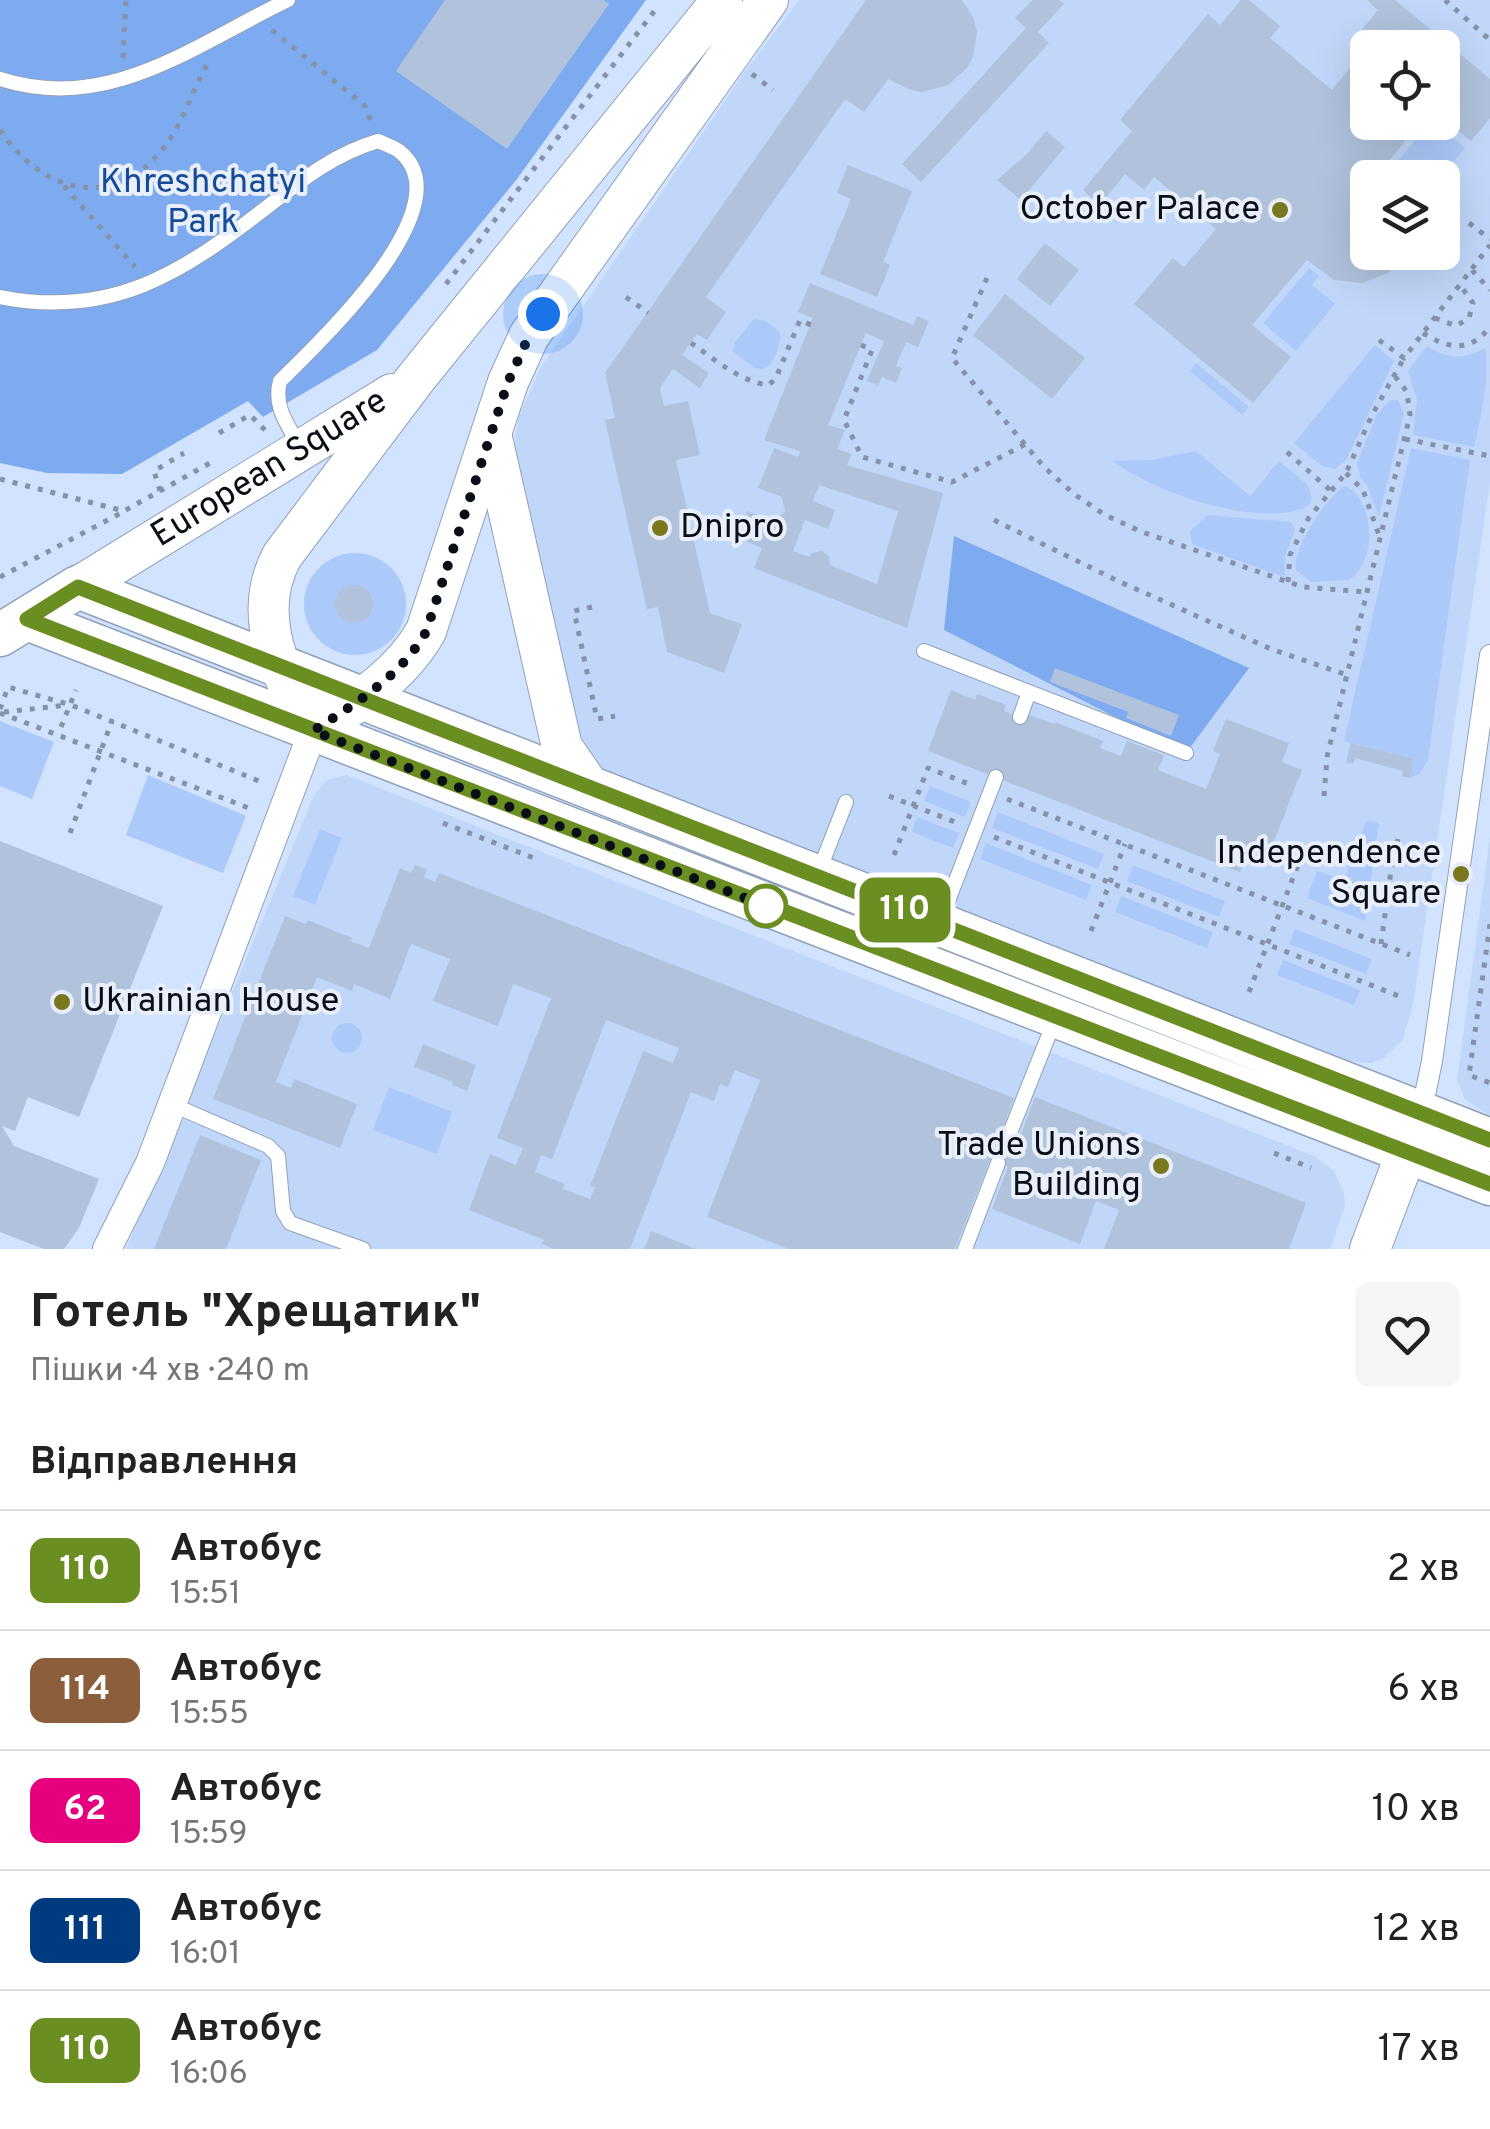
<!DOCTYPE html>
<html lang="uk">
<meta charset="utf-8">
<style>
body{margin:0;font-family:Overpass,sans-serif;background:#f6f6f6;color:#222;height:100vh;display:flex;flex-direction:column;font-size:38px;white-space:nowrap}
*{box-sizing:border-box;margin:0}
p{font-size:32px;color:#767676}
.icon{flex:none;width:55px;height:55px;fill:none;stroke:currentColor;stroke-width:2;stroke-linecap:round;stroke-linejoin:round}
.map{position:relative;height:1249px;overflow:hidden}
.drawer{display:flex;flex-direction:column;background:#fff;flex:1}
.drawer>*{flex:none}
.badge{padding:0 20px;border-radius:15px;font-size:35px;line-height:65px}
.tools{position:absolute;left:1350px;top:30px;display:grid;gap:20px}
.tools a{display:grid;place-items:center;width:110px;height:110px;border-radius:15px;background:#fff;box-shadow:0 10px 40px #0002;font-size:50px}
.you{position:absolute;width:50px;height:50px;margin:-25px;border:8px solid #fff;border-radius:50%;background:#1a73e8;box-shadow:0 0 0 15px #1a73e833}
.map>.badge{position:absolute;translate:-50% -50%;box-shadow:0 0 0 5px #fff}
h2{padding:0 30px;font-size:38px;line-height:90px}
.round{display:grid;place-items:center;flex:none;width:105px;height:105px;border-radius:15px;background:#f6f6f6}
.head{display:flex;align-items:center;justify-content:space-between;height:170px;padding:0 30px}
h1{font-size:48px;font-weight:700;line-height:75px}
ul{padding:0;list-style:none}
li{display:flex;align-items:center;gap:30px;height:120px;padding:0 30px;border-top:2px solid #e0e0e0}
li div{flex:1}
li b{display:block;font-size:38px}
li em{font-style:normal}
li .badge{min-width:110px;font-weight:700;text-align:center}
.map>svg:first-child{display:block}
.built{fill:#c1d7f9;fill-rule:evenodd}
.green{fill:#accaf9}
.forest{fill:#7eabef}
.building{fill:#b0c2dc;fill-rule:evenodd}
.lines{fill:none;stroke-linecap:round;stroke-linejoin:round}
.service-casing{stroke:#90a1bb;stroke-width:16}
.pedestrian-casing{stroke:#90a1bb;stroke-width:22}
.minor-casing{stroke:#90a1bb;stroke-width:30}
.secondary-casing{stroke:#90a1bb;stroke-width:42}
.primary-casing{stroke:#90a1bb;stroke-width:45}
.path{stroke:#8592a7;stroke-width:5;stroke-dasharray:5 8;stroke-linecap:butt}
.service{stroke:#fff;stroke-width:14}
.pedestrian{stroke:#fff;stroke-width:20}
.minor{stroke:#fff;stroke-width:28}
.secondary{stroke:#fff;stroke-width:40}
.primary{stroke:#fff;stroke-width:42}
.line-casing{stroke:#fff;stroke-width:22}
.line{stroke:#6b8e23;stroke-width:15}
.walk{stroke:#090e17;stroke-width:10;stroke-dasharray:0 18}
.poi-dot{fill:#79781f;stroke:#e8effb;stroke-width:4}
.stop-dot{fill:#fff;stroke:#6b8e23;stroke-width:5}
.labels{text-anchor:middle;dominant-baseline:central;stroke-width:8;stroke-linejoin:round;paint-order:stroke}
.park-label{font-size:35px;fill:#164b9a;stroke:#e8effb}
.poi-label{font-size:35px;fill:#090e17;stroke:#e8effb;text-anchor:end}
.street-label{font-size:35px;fill:#090e17;stroke:#e8effb}
</style>
<div class="map">
<svg width="1490" height="1249" viewBox="0 0 1490 1249">
<rect width="100%" height="100%" fill="#d1e3ff"/>
<!-- built -->
<path class="built" d="M799 0H1490V482L1413 1005 1403 1039 1384 1058 1371 1063 1344 1061 597 768 583 753 514 450 519 416 541 367 746 70ZM1368 48H1442V122H1368ZM1368 178H1442V252H1368Z
M346 775 1314 1156 1334 1171 1344 1193 1345 1206 1330 1249H126L314 795 327 780Z
M1490 837V1115L1465 1100 1457 1080Z"/>
<!-- green -->
<path class="green" d="M1430 122 1435 123 1465 148 1440 177H1390L1387 174Z
M1309 268 1319 276 1312 285 1335 304 1296 351 1263 323Z
M754 319 766 321 780 332C781 345 775 363 764 369L754 368 733 351 735 342Z
M1375 345 1394 361 1346 460 1335 469 1322 466 1294 443Z
M1427 346C1446 359 1465 360 1485 348 1490 374 1481 420 1474 447L1413 435 1417 400 1408 371Z
M1196 363 1249 407 1242 415 1190 371Z
M1390 400H1398L1404 413 1379 517 1367 485 1360 477 1357 463 1377 414Z
M1411 448 1470 460 1428 760 1419 774 1410 778 1414 759 1344 741Z
M1196 451 1250 496 1279 461 1308 485 1312 500 1308 506C1260 530 1153 492 1113 461L1152 460Z
M1345 486C1376 499 1377 563 1349 580L1311 582 1296 570C1293 547 1326 498 1345 486Z
M1208 515 1291 522 1295 530 1285 556 1284 577 1192 544 1190 531Z
M304 604a51 51 0 1 1 102 0a51 51 0 1 1-102 0Z
M0 721 54 742 32 799 0 786Z
M148 775 246 816 223 873 126 835Z
M930 786 971 802 965 817 924 801Z
M998 812 1104 854 1098 869 992 828Z
M917 817 959 833 953 848 912 832Z
M1366 821 1379 823 1365 921 1307 898 1317 871 1344 880Z
M320 829 342 838 315 905 293 896Z
M986 843 1092 885 1086 900 980 859Z
M1133 865 1225 901 1219 917 1127 881Z
M1121 896 1213 932 1207 948 1115 912Z
M1295 929 1372 959 1366 974 1289 944Z
M1283 960 1360 990 1354 1005 1277 975Z
M332 1038a15 15 0 1 1 30 0a15 15 0 1 1-30 0Z
M389 1087 452 1112 437 1154 373 1130Z"/>
<!-- forest -->
<path class="forest" d="M0 0H646L517 179 377 350 263 417 248 401 122 474 47 473 0 463Z
M954 536 1249 668 1186 753 944 630Z"/>
<!-- building -->
<path class="building" d="M445 0H604L609 4 507 149 396 71Z
M866 0H962L974 19 977 32 973 57 967 68 948 85 923 92 911 90 888 79 864 112 845 99 706 297 726 312 707 340 697 334 682 355 709 373 700 388 673 369 660 388 664 406 688 401 700 455 676 460 710 613 742 624 724 673 667 652 658 607 647 609 605 420 615 418 605 373Z
M1032 0H1059L1064 4 1038 32 1049 43 921 182 902 164 1026 28 1015 18Z
M1241 0H1249L1280 26 1270 38 1332 90 1363 52 1352 42 1378 10 1367 0H1395L1490 79V118L1471 141 1442 118V48H1368V122H1421L1378 174 1383 178H1368V252H1405L1388 273 1362 283 1334 280 1307 260 1252 325 1291 357 1253 403 1134 304 1173 258 1184 267 1216 229 1154 177 1144 190 1125 174 1100 205 1083 190 1132 131 1120 120 1208 14 1220 25Z
M1046 131 1065 147 1021 200 997 180 1028 153Z
M848 165 912 191 883 262 890 265 877 297 820 274 851 199 837 193Z
M1045 243 1079 270 1050 306 1017 279Z
M810 283 913 325 917 316 929 321 918 347 906 342 896 366 902 368 896 383 882 377 878 385 867 381 884 341 866 333 828 425 845 430 837 449 852 454 847 465 943 493 907 628 754 568 762 548 745 541 752 522 744 519 747 511 772 521 785 512 782 497 758 488 774 448 798 457 800 451 764 440 813 318 798 312ZM819 485 898 511 877 584 830 565 829 556 822 551 812 553 809 557 793 551 805 520 828 529 835 510 813 501Z
M1005 294 1085 358 1052 399 973 335Z
M335 604a19 19 0 1 1 38 0a19 19 0 1 1-38 0Z
M1055 668 1179 715 1171 736 1126 718 1128 712 1050 682Z
M951 690 975 700 977 694 1006 705 1004 711 1027 720 1029 715 1054 724 1055 722 1103 741 1100 748 1121 756 1127 741 1164 755 1158 770 1206 789 1220 754 1213 751 1226 719 1289 743 1282 762 1302 770 1266 861 1247 853 1240 872 928 751Z
M1351 743 1414 759 1410 778 1402 776 1403 771 1355 758 1353 764 1346 762Z
M0 841 163 906 79 1117 28 1097 15 1131 2 1126 14 1146 99 1179 79 1228 64 1249H44L0 1232Z
M415 865 427 869 424 877 435 882 439 873 1014 1098 1000 1135 1008 1138 1018 1142 1035 1097 1306 1203 1289 1249H1104L1119 1210 1096 1201 1080 1244 992 1209 1008 1167 990 1160 955 1249H789L707 1217 760 1080 735 1070 728 1087 720 1084 714 1101 691 1092 630 1249H554L542 1244 544 1240 469 1210 490 1154 516 1165 523 1148 497 1138 551 998 513 984 498 1026 433 1001 450 959 411 944 390 999 354 984 352 991 317 977 276 1082 291 1088 294 1079 357 1104 340 1148 213 1099 285 916 306 924 308 920 352 938 350 941 369 948 400 868 411 873ZM606 1020 679 1048 673 1063 643 1051 590 1186 595 1187 590 1199 563 1189 565 1184 535 1172 541 1155 552 1159Z
M423 1044 476 1065 467 1091 452 1085 453 1082 414 1067Z
M200 1135 261 1160 226 1249H154Z
M651 1231 696 1249H644Z"/>
<g class="lines">
<!-- service casing -->
<g class="service-casing">
<path id="service" d="M0 79C108 114 194 45 288 0
M0 297C112 319 182 273 267 207 303 179 334 154 378 141 385 144 394 147 399 151 467 205 317 345 280 381 273 407 288 425 300 447
M924 651 1029 692 1020 717
M1029 692 1186 753
M819 871 846 802
M941 919 996 777
M173 1105 268 1146 278 1156 283 1211 290 1223 363 1249
M1008 1138 1054 1022
M965 1249 998 1163"/>
</g>
<!-- pedestrian casing -->
<g class="pedestrian-casing">
<path id="pedestrian" d="M1421 1114 1432 1061 1490 655"/>
</g>
<!-- minor casing -->
<g class="minor-casing">
<path id="minor" d="M107 1249 150 1163 313 731"/>
</g>
<!-- secondary casing -->
<g class="secondary-casing">
<g id="secondary">
<path d="M722 0 416 378 282 556C250 615 281 678 313 731 356 703 400 677 426 631L508 382 529 336 768 0"/>
<path d="M492 438 562 747 589 786"/>
<path id="s1" d="M78 587 392 394"/>
<path d="M1370 1249 1418 1122"/>
</g>
</g>
<!-- primary casing -->
<g class="primary-casing">
<path id="primary" d="M27 619 1490 1184
M0 635 78 587 1490 1140"/>
</g>
<!-- path -->
<path class="path" d="M1445 0 1490 40
M272 30 365 106 372 124
M123 58 126 0
M752 74 773 90
M0 130C41 191 111 213 163 149 183 124 191 92 207 65
M64 186 135 267
M1469 223 1490 239
M1472 270 1490 290
M987 278 952 358 1044 467 1074 494 1105 515 1142 532 1303 587 1366 592
M446 284 659 5
M626 297 648 313
M1435 318 1456 326 1469 318 1473 303 1460 285
M1423 333C1447 349 1472 353 1490 326
M1379 340 1404 358 1490 245
M691 343C713 358 742 383 769 385L776 378 800 320 811 325
M861 345 872 350 844 420 862 457 952 482 1026 444
M219 433 250 415 265 430
M1405 439 1490 456
M1287 452 1330 490
M1346 473 1363 490 1379 535
M0 479 124 511 210 463
M160 491 154 471 184 453
M994 520 1118 581 1271 649 1347 675
M0 577 121 513
M1288 582 1290 555 1308 519 1346 473 1372 415 1404 358
M592 607 574 611 597 719 615 716
M0 709 8 687 71 705 264 783
M4 712 68 705
M0 713 254 810
M61 727 76 690
M889 796 960 824
M1324 796 1327 757 1410 415 1407 392 1394 375
M1007 799 1410 955
M443 823 534 858
M70 833 112 721
M994 837 1404 998
M894 855 928 768 974 786
M1490 924 1469 1075 1490 1083
M1091 931 1125 844
M1381 944 1395 841 1406 843
M1249 992 1303 852
M1274 1153 1311 1168"/>
<!-- service -->
<use href="#service" class="service"/>
<!-- pedestrian -->
<use href="#pedestrian" class="pedestrian"/>
<!-- minor -->
<use href="#minor" class="minor"/>
<!-- secondary -->
<use href="#secondary" class="secondary"/>
<!-- primary -->
<use href="#primary" class="primary"/>
</g>
<g class="lines">
<!-- line casing -->
<g class="line-casing">
<path id="line" d="M1490 1140 78 587 27 619 1490 1184"/>
</g>
<!-- line -->
<use href="#line" class="line"/>
<!-- walk -->
<path class="walk" d="M543 314 529 336 508 382 426 632C400 677 356 703 313 731L766 906"/>
</g>
<!-- markers -->
<g class="poi-dot">
<circle cx="1280" cy="210" r="10"/>
<circle cx="660" cy="528" r="10"/>
<circle cx="1461" cy="874" r="10"/>
<circle cx="62" cy="1002" r="10"/>
<circle cx="1161" cy="1166" r="10"/>
</g>
<circle class="stop-dot" cx="766" cy="906" r="20"/>
<g class="labels">
<!-- park labels -->
<g class="park-label">
<text x="203" y="183">Khreshchatyi<tspan x="203" dy="40">Park</tspan></text>
</g>
<!-- poi labels -->
<g class="poi-label">
<text x="1260" y="210">October Palace</text>
<text x="680" y="528" text-anchor="start">Dnipro</text>
<text x="1441" y="854">Independence<tspan x="1441" dy="40">Square</tspan></text>
<text x="82" y="1002" text-anchor="start">Ukrainian House</text>
<text x="1141" y="1146">Trade Unions<tspan x="1141" dy="40">Building</tspan></text>
</g>
<!-- street labels -->
<g class="street-label">
<text stroke="none"><textPath href="#s1" startOffset="225">European Square</textPath></text>
</g>
</g>
</svg>
<div class="tools">
<a><svg class="icon" aria-label="locate" viewBox="0 0 24 24"><circle cx="12" cy="12" r="6"/><path d="M12 2v4M12 18v4M2 12h4M18 12h4"/></svg></a>
<a><svg class="icon" aria-label="layers" viewBox="0 0 24 24"><path d="M12 4l9 5-9 5-9-5zM3 14l9 5 9-5"/></svg></a>
</div>
<div class="you" style="left:543px;top:314px"></div>
<b class="badge" style="left:905px;top:910px;background:#6b8e23;color:#fff">110</b>
</div>
<section class="drawer">
<div class="head"><div><h1>Готель &quot;Хрещатик&quot;</h1><p>Пішки · 4 хв · 240 m</p></div><a class="round"><svg class="icon" aria-label="heart" viewBox="0 0 24 24"><path d="M12 20l-8-8c-3-5 5-10 8-4 3-6 11-1 8 4z"/></svg></a></div>
<h2>Відправлення</h2>
<ul>
<li><span class="badge" style="background:#6b8e23;color:#fff">110</span><div><b>Автобус</b><p>15:51</p></div><em>2 хв</em></li>
<li><span class="badge" style="background:#8b5e3c;color:#fff">114</span><div><b>Автобус</b><p>15:55</p></div><em>6 хв</em></li>
<li><span class="badge" style="background:#e6007e;color:#fff">62</span><div><b>Автобус</b><p>15:59</p></div><em>10 хв</em></li>
<li><span class="badge" style="background:#003b80;color:#fff">111</span><div><b>Автобус</b><p>16:01</p></div><em>12 хв</em></li>
<li><span class="badge" style="background:#6b8e23;color:#fff">110</span><div><b>Автобус</b><p>16:06</p></div><em>17 хв</em></li>
</ul>
</section>
